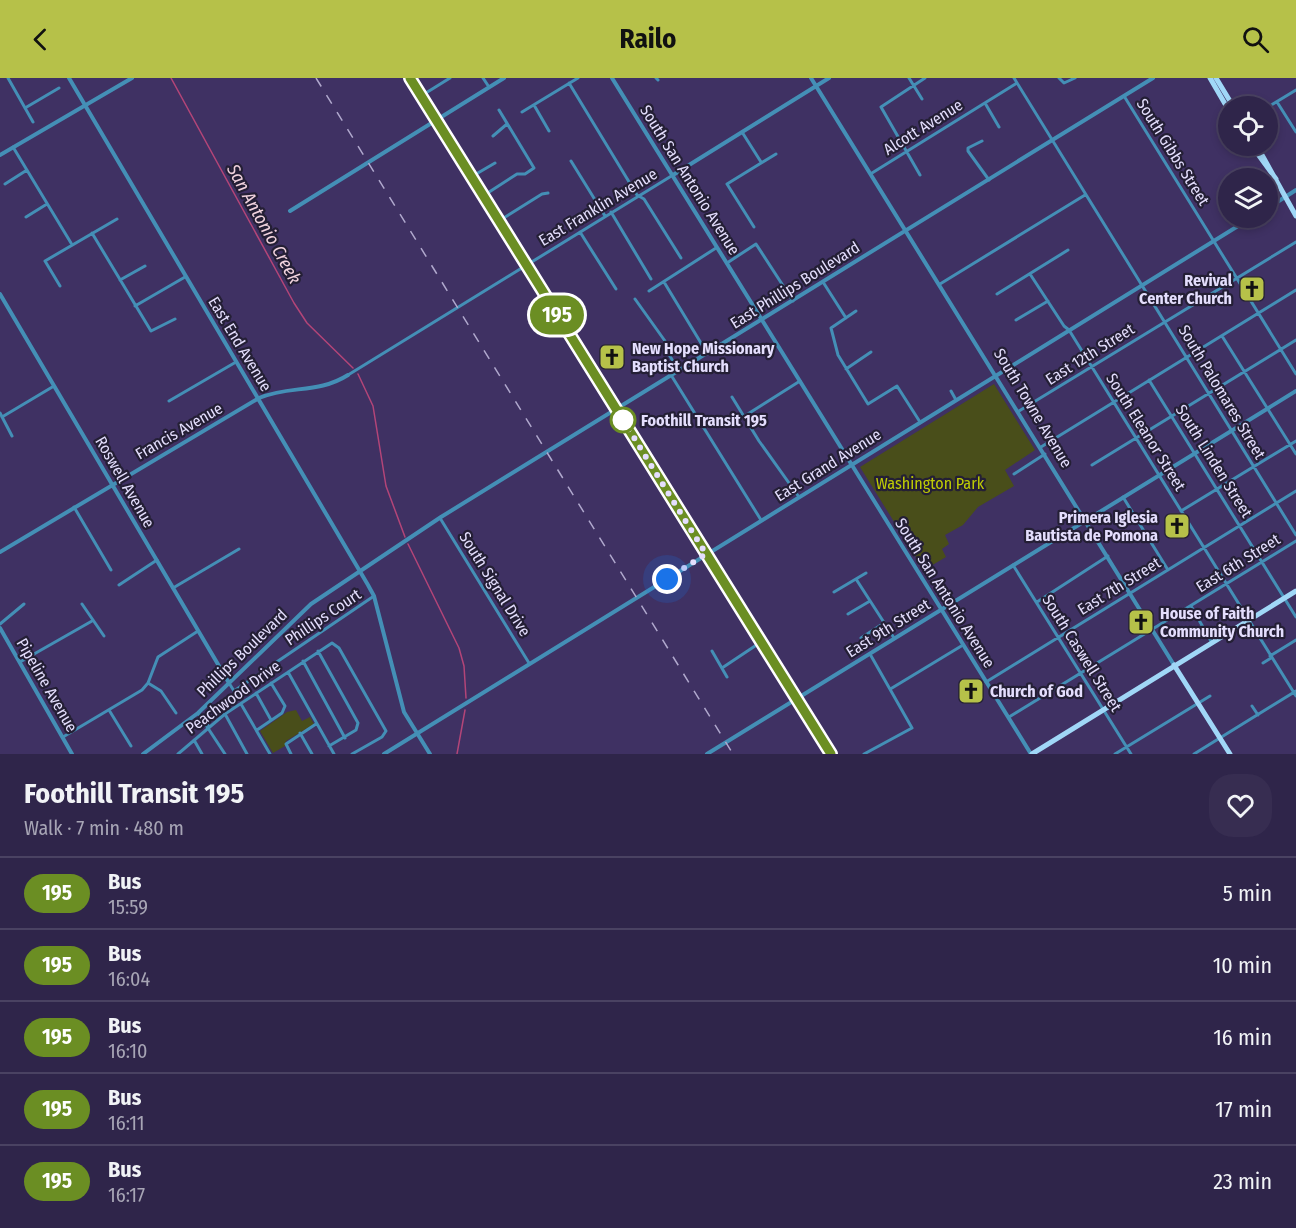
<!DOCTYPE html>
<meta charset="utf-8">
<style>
body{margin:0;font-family:"Fira Sans Condensed",sans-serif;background:#372d51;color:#f1f3f6;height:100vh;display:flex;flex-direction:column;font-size:22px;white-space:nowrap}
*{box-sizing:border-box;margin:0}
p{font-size:20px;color:#a7a5b5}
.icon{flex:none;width:33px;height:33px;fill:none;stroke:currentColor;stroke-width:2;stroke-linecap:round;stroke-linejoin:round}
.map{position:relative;height:676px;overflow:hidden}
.sheet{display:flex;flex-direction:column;background:#2f254a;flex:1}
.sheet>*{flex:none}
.badge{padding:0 12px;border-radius:20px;font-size:21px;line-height:39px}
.tools{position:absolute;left:1218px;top:18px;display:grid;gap:12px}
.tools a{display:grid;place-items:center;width:60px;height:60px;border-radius:50%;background:#2f254a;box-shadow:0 3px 9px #0003,0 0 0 2px #4a4262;font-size:30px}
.you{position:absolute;width:30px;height:30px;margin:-15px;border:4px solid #fff;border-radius:50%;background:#1a73e8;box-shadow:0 0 0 9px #1a73e833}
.map>.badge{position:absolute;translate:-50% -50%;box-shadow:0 0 0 3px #fff}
.round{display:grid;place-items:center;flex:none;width:63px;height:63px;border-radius:24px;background:#372d51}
.overview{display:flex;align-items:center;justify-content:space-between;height:102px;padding:0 24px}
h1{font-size:28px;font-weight:700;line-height:45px}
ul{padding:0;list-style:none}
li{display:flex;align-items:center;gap:18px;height:72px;padding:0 24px;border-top:2px solid #4a4262}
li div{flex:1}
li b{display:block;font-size:22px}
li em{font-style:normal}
li .badge{min-width:66px;font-weight:700;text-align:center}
header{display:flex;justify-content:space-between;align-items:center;height:78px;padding:0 24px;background:#b6c149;color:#111;font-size:27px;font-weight:700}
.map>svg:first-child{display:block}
.green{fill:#494e1a}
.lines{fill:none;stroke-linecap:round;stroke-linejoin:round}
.stream{stroke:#b34578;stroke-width:1.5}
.minor{stroke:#448fb6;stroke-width:3}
.tertiary{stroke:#448fb6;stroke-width:4}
.primary{stroke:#a0d7f7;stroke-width:5}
.rail{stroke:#b0a8cd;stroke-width:1.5;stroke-dasharray:10 10;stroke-linecap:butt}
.line-casing{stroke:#fff;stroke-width:14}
.line{stroke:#6b8e23;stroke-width:9}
.walk{stroke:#e4defd;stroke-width:6;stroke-dasharray:0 10.8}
.stop-dot{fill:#fff;stroke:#6b8e23;stroke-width:3}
.labels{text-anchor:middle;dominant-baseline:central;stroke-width:4.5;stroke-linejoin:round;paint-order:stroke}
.street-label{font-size:16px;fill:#e4defd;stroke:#241f35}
.poi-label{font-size:16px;font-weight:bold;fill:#e4defd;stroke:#241f35;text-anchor:start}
.stop-label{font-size:16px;font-weight:bold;fill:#e4defd;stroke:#241f35;text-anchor:start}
.park-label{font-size:16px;fill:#bfcc04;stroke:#241f35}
.water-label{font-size:18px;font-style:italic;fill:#f1d3de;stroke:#241f35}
</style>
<header><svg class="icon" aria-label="back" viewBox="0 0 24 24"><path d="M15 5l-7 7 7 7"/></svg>Railo<svg class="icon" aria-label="search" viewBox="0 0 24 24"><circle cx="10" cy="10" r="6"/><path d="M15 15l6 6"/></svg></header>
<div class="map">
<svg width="1296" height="676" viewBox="0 0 1296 676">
<rect width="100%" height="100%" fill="#3f3163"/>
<!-- green -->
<path class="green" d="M994 306 1035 372 1005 392 1014 408 978 429 963 447 945 457 949 466 942 471 946 479 924 492 860 389Z
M296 632 302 643 310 639 314 646 286 663 285 668 273 675 260 653 287 634Z"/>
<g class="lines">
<!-- stream -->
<path class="stream" d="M171 0 294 225 307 245 353 290
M358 296 373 328 386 408 405 459
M408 466 459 570 464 588 466 620
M457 676 465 632"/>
<!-- minor -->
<path class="minor" d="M8 0 33 44
M483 0 489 9
M656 0 658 2
M909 0 922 21
M1014 0 1296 457
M1059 0 1064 5 1075 0
M569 5 637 117 644 121 681 180
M421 18 450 0
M1124 18 1296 296
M1277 24 1296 54
M985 25 999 49
M534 27 549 53
M1268 29 1296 12
M25 30 59 10
M522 34 578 0
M742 54 761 84
M493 58 507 46
M982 63 968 70V73L989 102
M13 69 71 165
M571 83 605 138
M872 95 1017 5
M920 97 881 29 925 0
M471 99 495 85
M5 106 27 92
M483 118 517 96H525L534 90 499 32
M611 134 651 201
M26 139 47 126
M499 143 542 116 548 115
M754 149 727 106 776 76
M580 154 616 211
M92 155 151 253 175 241
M727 185 756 166 793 223
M1030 196 1064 248 1069 252 1296 618
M120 202 145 188
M664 204 707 275
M823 204 846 240
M940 206 1085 117
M60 208 45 183 117 141
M649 213 716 170
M997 216 1068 172
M635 221 665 263V270L679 293
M135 228 185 199
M856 233 831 250 838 277 868 326 897 308 920 344
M1016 242 1048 223
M1222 258 1296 376
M846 291 871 274
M348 297 673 97
M671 297 761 442
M1149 302 1296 539
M951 313 956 322
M732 319 759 363 799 419
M169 323 236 284
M1019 333 1296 164
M0 335 12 358
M2 339 54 308
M743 339 800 303
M1041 369 1296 212
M1092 387 1296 262
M1014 396 1045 376
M1123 419 1168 492
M74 429 111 492
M1181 433 1296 363
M440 440 529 585
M1013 487 1131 676
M856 501 894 560
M119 507 157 482
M173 510 239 471
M834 514 866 495
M1037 524 1108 478
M82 526 104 558
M1191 528 1212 565
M848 536 870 523
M0 546 24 526
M861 560 884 545
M318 573 358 645 356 652 329 668
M712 573 727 599
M1270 578 1296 562
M303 583 345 660
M20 584 92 543
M1263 585 1271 580
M722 590 761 564
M288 594 334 676
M986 604 1296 413
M148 605 161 613 176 635
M229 605 234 613 374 518
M892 610 963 567
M256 615 271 642
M241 626 270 676
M1252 628 1258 637
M109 632 131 668
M198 635 225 676
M225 636 247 676
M200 637 206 642 208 648
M1009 639 1296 463
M257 652 282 635 285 628 271 605
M300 655 312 676
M63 659 142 612 148 605 158 579 198 553
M194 662 202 676
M178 676 225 636 332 565 339 570 386 653 382 659 352 676
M291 676 286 666 316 646
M864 676 912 650 870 576
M1115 676 1210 618
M1194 676 1296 613"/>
<!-- tertiary -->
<path class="tertiary" d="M69 0 368 507 374 518 404 634 430 676
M612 0 1031 676
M811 0 1174 587
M0 77 132 0
M673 97 829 0
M1268 130 1296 112
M290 133 504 0
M0 216 229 605
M0 474 259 320C290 307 318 316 348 297
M0 550 72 676
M143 676 198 635 311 526 441 439 1153 0
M384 676 1251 140
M707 676 1296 313"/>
<!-- primary -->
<path class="primary" d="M410 0 831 676
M1210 0 1228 31
M1216 0 1233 28
M1252 68 1276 101
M1257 68 1296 138
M1174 587 1230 676
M1032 676 1296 513"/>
<!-- rail -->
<path class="rail" d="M316 0 733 676"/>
</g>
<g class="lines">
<!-- line casing -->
<g class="line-casing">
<path id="line" d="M410 0 831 676"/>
</g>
<!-- line -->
<use href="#line" class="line"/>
<!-- walk -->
<path class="walk" d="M623 342 706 476 667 501"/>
</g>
<!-- icons -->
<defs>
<g id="church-square" transform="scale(1.35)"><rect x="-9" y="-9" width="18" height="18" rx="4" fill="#b6c149" stroke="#241f35"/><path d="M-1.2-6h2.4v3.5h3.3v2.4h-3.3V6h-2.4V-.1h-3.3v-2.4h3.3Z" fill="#111"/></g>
</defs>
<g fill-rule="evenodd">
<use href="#church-square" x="1252" y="211"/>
<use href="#church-square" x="612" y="279"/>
<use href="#church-square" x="1177" y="448"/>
<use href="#church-square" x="1141" y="544"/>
<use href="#church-square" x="971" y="613"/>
</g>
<!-- markers -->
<circle class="stop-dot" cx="623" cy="342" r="12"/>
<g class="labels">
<!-- street labels -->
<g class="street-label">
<text transform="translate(923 49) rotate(-32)">Alcott Avenue</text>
<text transform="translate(1173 74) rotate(58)">South Gibbs Street</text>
<text transform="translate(690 102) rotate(58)">South San Antonio Avenue</text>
<text transform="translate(598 129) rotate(-31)">East Franklin Avenue</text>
<text transform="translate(795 207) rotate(-32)">East Phillips Boulevard</text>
<text transform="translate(240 266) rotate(59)">East End Avenue</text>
<text transform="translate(1090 276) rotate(-32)">East 12th Street</text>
<text transform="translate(1222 314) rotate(59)">South Palomares Street</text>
<text transform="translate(1033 330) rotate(59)">South Towne Avenue</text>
<text transform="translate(179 353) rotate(-30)">Francis Avenue</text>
<text transform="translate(1146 354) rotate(58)">South Eleanor Street</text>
<text transform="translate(1214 383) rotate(58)">South Linden Street</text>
<text transform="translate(828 387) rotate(-32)">East Grand Avenue</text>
<text transform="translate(125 404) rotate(60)">Roswell Avenue</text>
<text transform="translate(1238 485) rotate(-32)">East 6th Street</text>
<text transform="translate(495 506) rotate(58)">South Signal Drive</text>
<text transform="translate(1119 508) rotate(-32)">East 7th Street</text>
<text transform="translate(945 515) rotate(58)">South San Antonio Avenue</text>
<text transform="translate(323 539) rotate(-34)">Phillips Court</text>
<text transform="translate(888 550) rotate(-32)">East 9th Street</text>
<text transform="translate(242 575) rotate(-44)">Phillips Boulevard</text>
<text transform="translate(1082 575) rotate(58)">South Caswell Street</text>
<text transform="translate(47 607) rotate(60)">Pipeline Avenue</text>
<text transform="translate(233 619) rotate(-36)">Peachwood Drive</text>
</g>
<!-- poi labels -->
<g class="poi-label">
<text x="1232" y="202" text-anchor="end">Revival<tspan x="1232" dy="18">Center Church</tspan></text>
<text x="632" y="270">New Hope Missionary<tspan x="632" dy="18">Baptist Church</tspan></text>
<text x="1158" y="439" text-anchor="end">Primera Iglesia<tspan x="1158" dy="18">Bautista de Pomona</tspan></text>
<text x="1160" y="535">House of Faith<tspan x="1160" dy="18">Community Church</tspan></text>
<text x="990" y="613">Church of God</text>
</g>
<!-- stop labels -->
<g class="stop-label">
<text x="641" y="342">Foothill Transit 195</text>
</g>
<!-- park labels -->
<g class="park-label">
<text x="930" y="405">Washington Park</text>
</g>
<!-- water labels -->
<g class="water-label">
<text transform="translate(264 146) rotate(61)">San Antonio Creek</text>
</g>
</g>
</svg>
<div class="tools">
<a><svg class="icon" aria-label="locate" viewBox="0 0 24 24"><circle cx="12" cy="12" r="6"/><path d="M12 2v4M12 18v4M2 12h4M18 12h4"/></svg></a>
<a><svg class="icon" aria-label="layers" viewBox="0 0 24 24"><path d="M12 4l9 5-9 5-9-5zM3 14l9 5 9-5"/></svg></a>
</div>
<div class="you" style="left:667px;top:501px"></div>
<b class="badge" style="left:557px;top:237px;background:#6b8e23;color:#fff">195</b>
</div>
<section class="sheet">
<div class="overview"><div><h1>Foothill Transit 195</h1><p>Walk · 7 min · 480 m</p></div><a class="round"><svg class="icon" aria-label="heart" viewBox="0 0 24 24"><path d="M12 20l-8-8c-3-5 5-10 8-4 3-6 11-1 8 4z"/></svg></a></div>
<ul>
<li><span class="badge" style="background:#6b8e23;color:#fff">195</span><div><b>Bus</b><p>15:59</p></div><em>5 min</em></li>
<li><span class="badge" style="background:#6b8e23;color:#fff">195</span><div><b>Bus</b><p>16:04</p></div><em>10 min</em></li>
<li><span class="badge" style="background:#6b8e23;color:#fff">195</span><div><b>Bus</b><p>16:10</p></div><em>16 min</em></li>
<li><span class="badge" style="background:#6b8e23;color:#fff">195</span><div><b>Bus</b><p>16:11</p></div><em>17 min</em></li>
<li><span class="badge" style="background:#6b8e23;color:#fff">195</span><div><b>Bus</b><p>16:17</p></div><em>23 min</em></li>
</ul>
</section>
